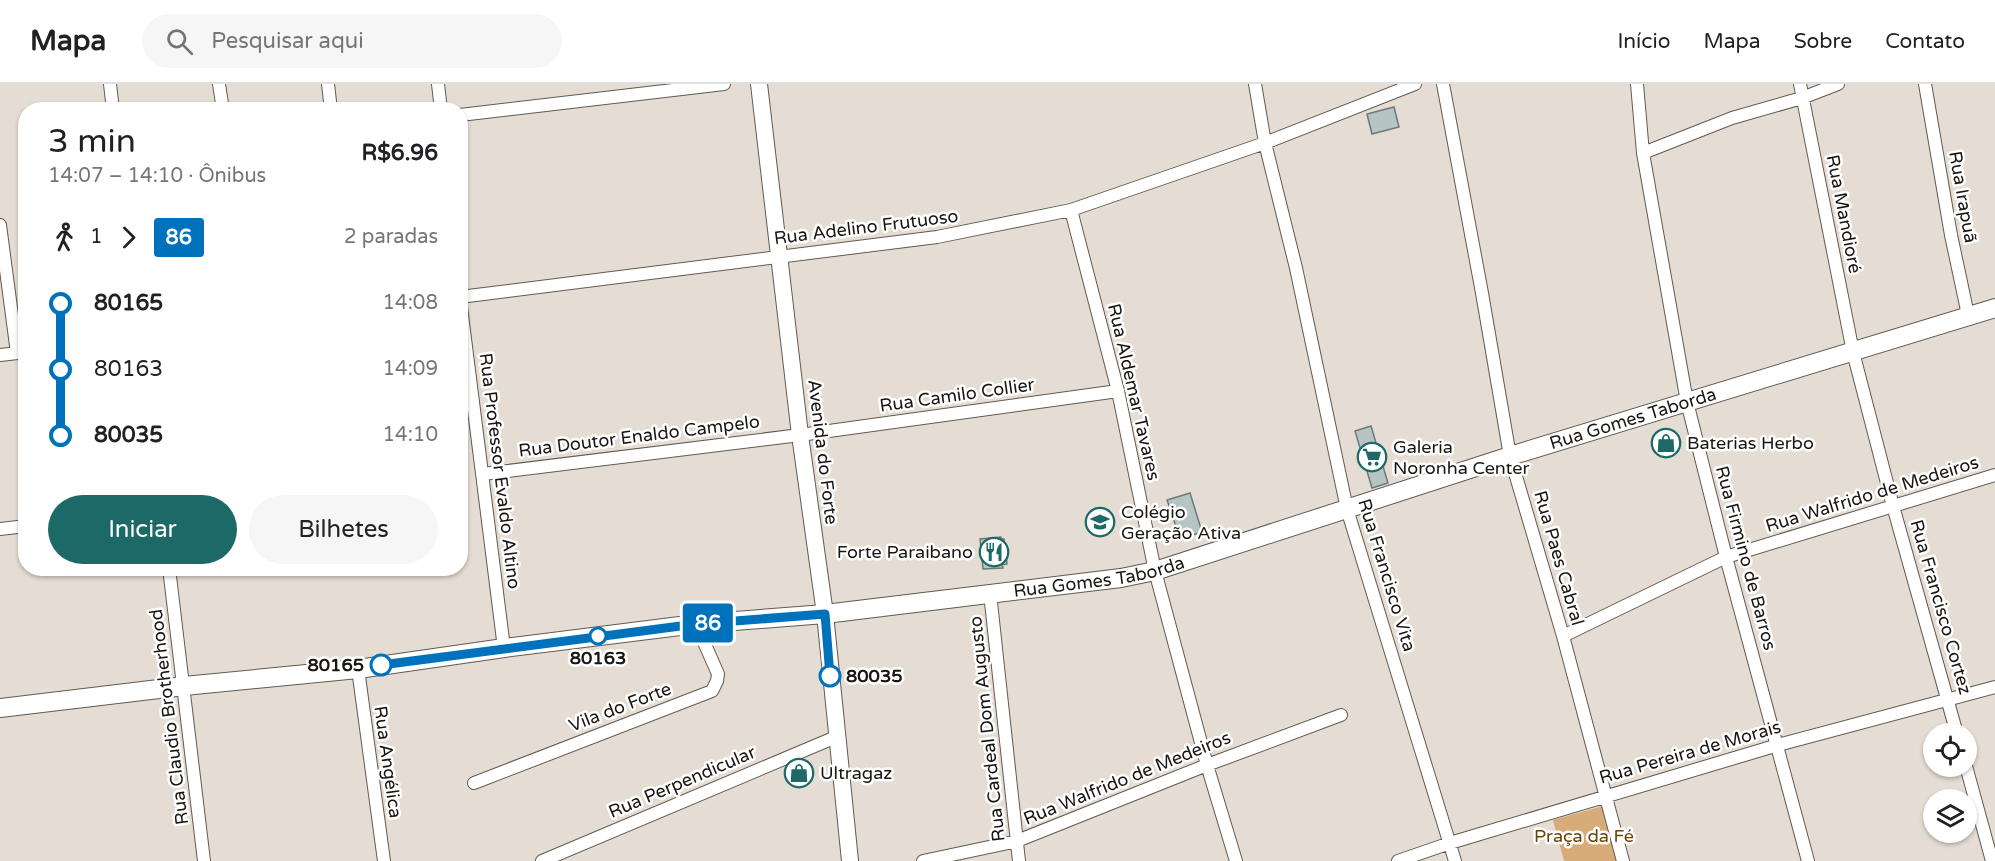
<!DOCTYPE html>
<html lang="pt">
<meta charset="utf-8">
<style>
body{margin:0;font-family:"Varela Round",sans-serif;background:#f6f6f6;color:#202124;height:100vh;display:flex;flex-direction:column;font-size:22px;white-space:nowrap}
*{box-sizing:border-box;margin:0}
p{font-size:20px;color:#757577}
.icon{flex:none;width:33px;height:33px;fill:none;stroke:currentColor;stroke-width:2;stroke-linecap:round;stroke-linejoin:round}
.map{position:relative;flex:1;overflow:hidden}
.panel{position:absolute;left:18px;top:18px;width:450px;height:474px;display:flex;flex-direction:column;background:#fff;border-radius:24px;box-shadow:0 2px 4px #0004}
.panel>*{flex:none}
.badge{padding:0 12px;border-radius:4px;font-size:21px;line-height:39px}
.fabs{position:absolute;left:1923px;top:639px;display:grid;gap:12px}
.fabs a{display:grid;place-items:center;width:54px;height:54px;border-radius:50%;background:#fff;box-shadow:0 2px 4px #0004;font-size:30px}
.map>.badge{position:absolute;translate:-50% -50%;box-shadow:0 0 0 3px #fff}
.legs{display:flex;align-items:center;gap:9px;height:66px;padding:0 30px;font-size:20px}
.legs p{margin-inline-start:auto}
.overview{display:flex;align-items:center;justify-content:space-between;height:102px;padding:0 30px}
h1{font-size:33px;font-weight:600;line-height:45px}
.cta{display:flex;gap:12px;margin-top:auto;padding:12px 30px}
.cta a{flex:1;height:69px;border-radius:36px;background:#1c6967;color:#fff;font-size:24px;font-weight:600;line-height:69px;text-align:center}
.cta a+a{background:#f6f6f6;color:#202124}
ul{padding:0 30px;list-style:none}
li{display:flex;align-items:center;gap:21px;height:66px;font-size:22px}
li i{display:grid;place-items:center;width:9px;height:100%;margin:0 8px;background:currentColor}
li i::after{content:'';width:15px;height:15px;margin:-8px;border:4px solid;border-radius:50%;background:#fff}
li p{margin-inline-start:auto}
li:first-child i{background:linear-gradient(#0000 50%,currentColor 0)}
li:last-child i{background:linear-gradient(currentColor 50%,#0000 0)}
header{display:flex;align-items:center;gap:36px;box-sizing:border-box;height:84px;padding:0 30px;background:#fff;border-bottom:2px solid #e0e0e0}
header strong{font-size:28px}
nav{display:flex;gap:33px;margin-inline-start:auto;font-size:21px}
.search{width:420px;height:54px;background:#f6f6f6;display:flex;align-items:center;gap:15px;box-sizing:border-box;padding:0 21px;border-radius:33px;color:#757577;font-size:22px}
.map>svg:first-child{display:block}
.green{fill:#d7ac79}
.building{fill:#b6c4c3;stroke:#6c7a79;stroke-width:1.5}
.lines{fill:none;stroke-linecap:round;stroke-linejoin:round}
.minor-casing{stroke:#615a52;stroke-width:14}
.tertiary-casing{stroke:#615a52;stroke-width:18}
.secondary-casing{stroke:#615a52;stroke-width:20}
.minor{stroke:#fff;stroke-width:12}
.tertiary{stroke:#fff;stroke-width:16}
.secondary{stroke:#fff;stroke-width:18}
.line-1-casing{stroke:#fff;stroke-width:14}
.line-1{stroke:#0072bc;stroke-width:9}
.stop-1-dot{fill:#fff;stroke:#0072bc;stroke-width:3}
.labels{text-anchor:middle;dominant-baseline:central;stroke-width:5;stroke-linejoin:round;paint-order:stroke}
.street-label{font-size:18px;fill:#181512;stroke:#fff}
.poi-label{font-size:18px;fill:#181512;stroke:#fff;text-anchor:start}
.stop-label{font-size:18px;font-weight:bold;fill:#181512;stroke:#fff}
.park-label{font-size:18px;fill:#6a4307;stroke:#fff}
</style>
<header>
<strong>Mapa</strong>
<div class="search"><svg class="icon" aria-label="search" viewBox="0 0 24 24"><circle cx="10" cy="10" r="6"/><path d="M15 15l6 6"/></svg>Pesquisar aqui</div>
<nav><a>Início</a><a>Mapa</a><a>Sobre</a><a>Contato</a></nav>
</header>
<div class="map">
<svg width="1995" height="777" viewBox="0 0 1995 777">
<rect width="100%" height="100%" fill="#e5ddd3"/>
<!-- green -->
<path class="green" d="M1603 722 1617 777H1564L1553 736Z"/>
<!-- building -->
<path class="building" d="M1394 23 1399 43 1372 50 1367 30Z
M1371 342 1388 399 1372 404 1355 347Z
M1190 409 1202 448 1180 455 1167 416Z
M1001 453V455H1004L1007 480 1002 481 1003 484 983 485 980 455Z"/>
<g class="lines">
<!-- minor casing -->
<g class="minor-casing">
<path id="minor" d="M110 0 113 26
M219 0 223 26
M328 0 331 26
M438 0 441 26
M1255 0 1265 59 1296 184 1347 425 1455 777
M1443 0 1482 209 1510 372 1563 552 1623 777
M1637 0 1643 69 1687 318 1726 473 1808 777
M1800 0 1853 268 1893 422 1957 650
M1925 0 1951 151 1968 231
M460 31 724 0
M1643 69 1732 34 1802 14 1838 0
M1071 126 1118 307 1155 487 1207 681 1236 777
M0 141 17 269
M460 213 937 153 1071 126 1265 59 1415 0
M460 215 504 564
M0 271 26 268
M483 390 800 351 1118 307
M0 445 26 442
M169 484 204 777
M990 509 1019 777
M1563 552 1726 473 1995 391
M358 585 384 777
M1966 682 1992 777
M474 699 712 607 717 597 718 590 696 540
M542 777 836 653
M923 777 1017 757 1207 681 1341 631
M1398 777 1450 759 1778 661 1995 603"/>
</g>
<!-- tertiary casing -->
<g class="tertiary-casing">
<path id="tertiary" d="M759 0 800 351 825 530 850 777"/>
</g>
<!-- secondary casing -->
<g class="secondary-casing">
<g id="secondary">
<path id="s1" d="M0 624 184 602 358 585 504 564 696 540 825 530 1121 494 1155 487 1510 372 1995 224"/>
</g>
</g>
<!-- minor -->
<use href="#minor" class="minor"/>
<!-- tertiary -->
<use href="#tertiary" class="tertiary"/>
<!-- secondary -->
<use href="#secondary" class="secondary"/>
</g>
<g class="lines">
<!-- line-1 casing -->
<g class="line-1-casing">
<path id="line-1" d="M381 581 696 540 825 530 830 592"/>
</g>
<!-- line-1 -->
<use href="#line-1" class="line-1"/>
</g>
<!-- icons -->
<defs>
<g id="shop-ring" transform="scale(1.5)"><circle r="9.5" fill="#fff" stroke="#1c6967" stroke-width="1.5"/><path d="M-5-2.5h2.3a2.7 3.5 0 0 1 5.4 0H5L5.5 6h-11ZM-1.5-2.5h3a1.5 2.3 0 0 0-3 0Z" fill="#1c6967"/></g>
<g id="supermarket-ring" transform="scale(1.5)"><circle r="9.5" fill="#fff" stroke="#1c6967" stroke-width="1.5"/><path d="M-6-5.5h2.5l.6 2H6L4.5 2H-2.5L-4.4-4H-6ZM-1.5 3.2a1.3 1.3 0 1 0 .1 0ZM3 3.2a1.3 1.3 0 1 0 .1 0Z" fill="#1c6967"/></g>
<g id="school-ring" transform="scale(1.5)"><circle r="9.5" fill="#fff" stroke="#1c6967" stroke-width="1.5"/><path d="M0-5L7-2L0 1L-7-2ZM-4 1L0 2.5L4 1V4Q0 6-4 4Z" fill="#1c6967"/></g>
<g id="restaurant-ring" transform="scale(1.5)"><circle r="9.5" fill="#fff" stroke="#1c6967" stroke-width="1.5"/><path d="M-5-6h1v4h1v-4h1v4h1v-4h1v5L-1.5 .5V6h-2V.5L-5-1ZM5-6V6H3V1.5H1.5Q1.5-4 5-6Z" fill="#1c6967"/></g>
</defs>
<g fill-rule="evenodd">
<use href="#shop-ring" x="1666" y="359"/>
<use href="#supermarket-ring" x="1372" y="373"/>
<use href="#school-ring" x="1100" y="438"/>
<use href="#restaurant-ring" x="994" y="468"/>
<use href="#shop-ring" x="799" y="689"/>
</g>
<!-- markers -->
<g class="stop-1-dot">
<circle cx="598" cy="552" r="8"/>
<circle cx="381" cy="581" r="10"/>
<circle cx="830" cy="592" r="10"/>
</g>
<g class="labels">
<!-- street labels -->
<g class="street-label">
<text transform="translate(1963 113) rotate(80)">Rua Irapuã</text>
<text transform="translate(1844 130) rotate(79)">Rua Mandioré</text>
<text transform="translate(866 143) rotate(-7)">Rua Adelino Frutuoso</text>
<text transform="translate(1134 308) rotate(77)">Rua Aldemar Tavares</text>
<text transform="translate(957 311) rotate(-8)">Rua Camilo Collier</text>
<text stroke="none"><textPath href="#s1" startOffset="1665">Rua Gomes Taborda</textPath></text>
<text transform="translate(639 352) rotate(-7)">Rua Doutor Enaldo Campelo</text>
<text transform="translate(823 368) rotate(83)">Avenida do Forte</text>
<text transform="translate(500 387) rotate(83)">Rua Professor Evaldo Altino</text>
<text transform="translate(1872 410) rotate(-17)">Rua Walfrido de Medeiros</text>
<text transform="translate(1559 474) rotate(74)">Rua Paes Cabral</text>
<text transform="translate(1746 474) rotate(75)">Rua Firmino de Barros</text>
<text stroke="none"><textPath href="#s1" startOffset="1107">Rua Gomes Taborda</textPath></text>
<text transform="translate(1387 491) rotate(73)">Rua Francisco Vita</text>
<text transform="translate(1941 523) rotate(74)">Rua Francisco Cortez</text>
<text transform="translate(620 623) rotate(-21)">Vila do Forte</text>
<text transform="translate(169 633) rotate(-97)">Rua Claudio Brotherhood</text>
<text transform="translate(987 645) rotate(-96)">Rua Cardeal Dom Augusto</text>
<text transform="translate(1690 668) rotate(-16)">Rua Pereira de Morais</text>
<text transform="translate(388 678) rotate(82)">Rua Angélica</text>
<text transform="translate(1127 694) rotate(-22)">Rua Walfrido de Medeiros</text>
<text transform="translate(682 698) rotate(-23)">Rua Perpendicular</text>
</g>
<!-- poi labels -->
<g class="poi-label">
<text x="1687" y="359">Baterias Herbo</text>
<text x="1393" y="363">Galeria<tspan x="1393" dy="21">Noronha Center</tspan></text>
<text x="1121" y="428">Colégio<tspan x="1121" dy="21">Geração Ativa</tspan></text>
<text x="973" y="468" text-anchor="end">Forte Paraibano</text>
<text x="820" y="689">Ultragaz</text>
</g>
<!-- stop labels -->
<g class="stop-label">
<text x="598" y="574">80163</text>
<text x="364" y="581" text-anchor="end">80165</text>
<text x="846" y="592" text-anchor="start">80035</text>
</g>
<!-- park labels -->
<g class="park-label">
<text x="1584" y="752">Praça da Fé</text>
</g>
</g>
</svg>
<div class="fabs">
<a><svg class="icon" aria-label="locate" viewBox="0 0 24 24"><circle cx="12" cy="12" r="6"/><path d="M12 2v4M12 18v4M2 12h4M18 12h4"/></svg></a>
<a><svg class="icon" aria-label="layers" viewBox="0 0 24 24"><path d="M12 4l9 5-9 5-9-5zM3 14l9 5 9-5"/></svg></a>
</div>
<b class="badge" style="left:708px;top:539px;background:#0072bc;color:#fff">86</b>
<section class="panel">
<div class="overview"><div><h1>3 min</h1><p>14:07 – 14:10 · Ônibus</p></div><b>R$6.96</b></div>
<div class="legs"><svg class="icon" aria-label="walk" viewBox="0 0 24 24"><circle cx="13" cy="4" r="2"/><path d="M13 8l-2 6 4 7M11 14l-3 7M7 12l3-4h3l4 4"/></svg>1<svg class="icon" aria-label="forward" viewBox="0 0 24 24"><path d="M9 5l7 7-7 7"/></svg><b class="badge" style="background:#0072bc;color:#fff">86</b><p>2 paradas</p></div>
<ul>
<li><i style="color:#0072bc"></i><b>80165</b><p>14:08</p></li>
<li><i style="color:#0072bc"></i><span>80163</span><p>14:09</p></li>
<li><i style="color:#0072bc"></i><b>80035</b><p>14:10</p></li>
</ul>
<div class="cta"><a>Iniciar</a><a>Bilhetes</a></div>
</section>
</div>
